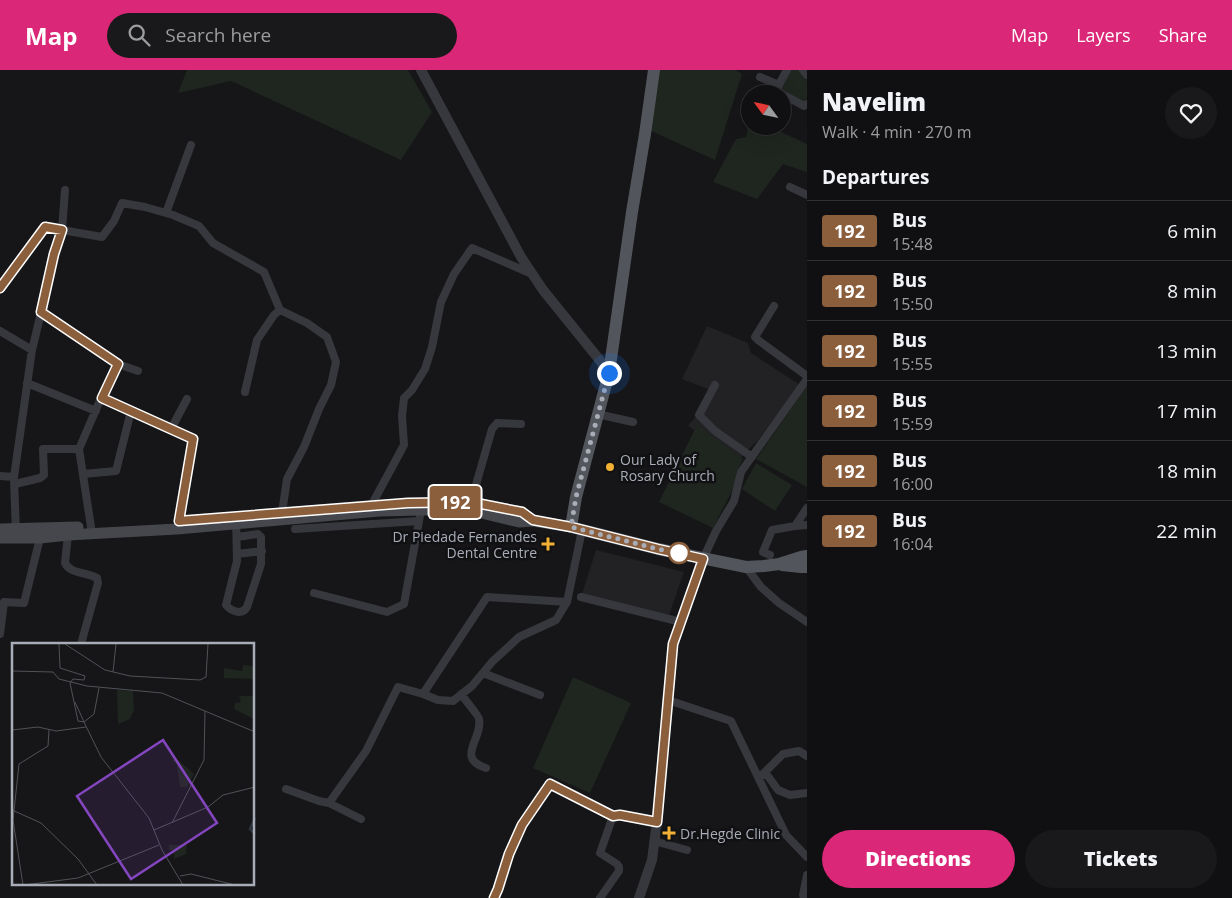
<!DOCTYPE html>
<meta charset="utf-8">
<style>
body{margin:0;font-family:"Open Sans",sans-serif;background:#19191b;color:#f1f3f6;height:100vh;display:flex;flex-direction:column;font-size:19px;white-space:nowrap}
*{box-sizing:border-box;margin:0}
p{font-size:16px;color:#9c9d9f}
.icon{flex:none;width:28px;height:28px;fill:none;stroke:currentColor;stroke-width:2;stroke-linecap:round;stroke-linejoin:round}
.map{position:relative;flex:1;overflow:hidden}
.sheet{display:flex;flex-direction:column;background:#101012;width:425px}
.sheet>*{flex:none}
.badge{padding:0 10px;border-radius:4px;font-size:18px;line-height:32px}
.needle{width:32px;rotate:303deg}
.controls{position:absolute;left:741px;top:15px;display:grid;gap:10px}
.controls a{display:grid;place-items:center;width:50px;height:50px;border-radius:50%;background:#101012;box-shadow:0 5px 20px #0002,0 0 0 1px #303032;font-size:25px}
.you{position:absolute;width:25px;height:25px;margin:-12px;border:4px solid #fff;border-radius:50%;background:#1a73e8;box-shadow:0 0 0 8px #1a73e833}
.map>.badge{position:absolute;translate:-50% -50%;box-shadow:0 0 0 2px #fff}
h2{padding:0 15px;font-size:19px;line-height:45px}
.round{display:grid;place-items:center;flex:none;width:52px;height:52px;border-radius:26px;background:#19191b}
.headline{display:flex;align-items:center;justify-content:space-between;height:85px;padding:0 15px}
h1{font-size:24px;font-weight:800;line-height:38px}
.action{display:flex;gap:10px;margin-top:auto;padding:10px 15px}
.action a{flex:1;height:58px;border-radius:30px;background:#db2777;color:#fff;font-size:20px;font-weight:800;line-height:58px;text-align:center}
.action a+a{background:#19191b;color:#f1f3f6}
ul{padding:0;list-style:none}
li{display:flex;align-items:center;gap:15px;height:60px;padding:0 15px;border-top:1px solid #303032}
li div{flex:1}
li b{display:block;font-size:19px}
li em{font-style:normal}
li .badge{min-width:55px;font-weight:700;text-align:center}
header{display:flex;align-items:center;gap:30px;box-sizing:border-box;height:70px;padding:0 25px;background:#db2777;color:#fff}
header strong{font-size:24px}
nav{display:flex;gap:28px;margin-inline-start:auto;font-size:18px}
.search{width:350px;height:45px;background:#19191b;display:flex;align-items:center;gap:12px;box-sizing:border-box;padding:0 18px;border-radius:28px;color:#9c9d9f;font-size:19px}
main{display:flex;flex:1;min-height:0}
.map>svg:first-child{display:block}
.built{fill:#222225}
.green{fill:#1e261f}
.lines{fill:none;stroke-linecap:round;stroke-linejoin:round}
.minor{stroke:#37383d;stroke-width:8}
.tertiary{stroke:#37383d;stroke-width:10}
.secondary{stroke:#45474d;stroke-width:11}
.primary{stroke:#53555c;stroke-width:12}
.line-casing{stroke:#fff;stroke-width:11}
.line{stroke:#8b5e3c;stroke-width:8}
.walk{stroke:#a8adb8;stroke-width:5;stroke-dasharray:0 9}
.poi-dot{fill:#f2b134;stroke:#111113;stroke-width:2}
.stop-dot{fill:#fff;stroke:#8b5e3c;stroke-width:2.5}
.labels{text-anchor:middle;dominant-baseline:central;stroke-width:5;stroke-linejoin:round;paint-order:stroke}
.poi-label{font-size:14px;fill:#a8adb8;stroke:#111113;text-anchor:start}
.inset-river{fill:none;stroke:#2c353c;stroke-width:2.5}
.inset-road{fill:none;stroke:#505258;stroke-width:1}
.view{fill:#8446be;fill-opacity:0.15;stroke:#8446be;stroke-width:2.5}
.inset-edge{fill:none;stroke:#a8adb8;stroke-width:2.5}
</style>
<header>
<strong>Map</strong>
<div class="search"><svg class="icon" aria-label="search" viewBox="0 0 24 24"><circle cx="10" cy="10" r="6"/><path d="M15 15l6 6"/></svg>Search here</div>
<nav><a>Map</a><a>Layers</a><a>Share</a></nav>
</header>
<main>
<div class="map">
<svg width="807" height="828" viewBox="0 0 807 828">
<rect width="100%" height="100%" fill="#161618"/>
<!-- built -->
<path class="built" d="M707 256 748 273 751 283 800 315 758 370 740 388 688 356 716 322 682 309Z
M596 480 684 502 669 545 582 524Z"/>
<!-- green -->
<path class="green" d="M187 0H408L432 42 401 90 231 11 178 23Z
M659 0H736L742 4 715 90 649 60Z
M791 0H800L807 10V28L802 33 780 20Z
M750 48V56H768L807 74V102L783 94 757 129 713 112 736 69 746 67Z
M807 316V417L756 389Z
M697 355 743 389 737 401 734 417 713 458 659 432Z
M756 393 792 415 775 441 742 419Z
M573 607 631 633 590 723 533 698Z"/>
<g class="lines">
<!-- minor -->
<path class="minor" d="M803 0 807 5
M760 7 779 15
M782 24 776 20 787 0
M782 24 804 36 807 34
M790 117 807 125
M166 143 191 75
M0 218 45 157 62 160 65 120
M774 236 755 267 758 270 807 306
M41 242 118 294 101 328 79 379 91 457
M0 261 32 280C42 240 50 199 62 160L102 167 114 151 122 133 145 137 173 145 199 156 213 173 264 202 280 240 307 253 327 267 336 292 331 315 319 339 304 377 287 409 282 443
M118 294 138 301
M27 313 96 341
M715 315 699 345 715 361 752 387
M245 322 257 270 274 245 280 240
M101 328 193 369 179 451
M597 344 633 352
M171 359 187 329
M83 404 116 401 131 341
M0 406 14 407 32 280
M14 409 16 463
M15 414 40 408 44 405 43 379H79
M471 432 492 359 497 353 521 354
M807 438 795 456 807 455
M371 442V436L404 375 402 346 404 328 412 320 425 299 432 277 441 232 454 204 472 178 532 204
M236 447 237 491 226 535C231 541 242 546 247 537L261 494V467L258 464 237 467
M295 459 419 451
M68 465 65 493C70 504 87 502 97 508L98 513 81 574
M237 484 262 481
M770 485 763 482 772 460 795 456
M703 489 716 461 734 431 741 402 807 309
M746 497 761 517 779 533 807 552
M314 523 387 542 404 534 421 440
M581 527 681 552
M0 564 4 532 24 533 40 468
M483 603 540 625
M423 624 438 630 453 631 472 616 492 592 519 567 556 550 567 532 582 460
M461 624C465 630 479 646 479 649 483 669 455 688 486 698
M668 630 731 651 786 765 807 787
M765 702 778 720 790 725 807 723
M759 708 783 684 799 681 807 686
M286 719 319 731 329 733
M361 749 329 733 366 681 398 617 423 624 487 527 567 532
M654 771 687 780
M494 828 499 819 509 784 522 755 550 714 613 746 619 745 657 752
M600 828 619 801V797L617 794 600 783 613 746
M804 828 803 825 807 805"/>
<!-- tertiary -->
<path class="tertiary" d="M421 0 521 187 543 220 598 288 609 303
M639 828 652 790 657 752 673 574 703 489"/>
<!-- secondary -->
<path class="secondary" d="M449 432H471L522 442 533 451
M0 459 78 457
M0 468H40L68 465 177 459 379 441 421 440H469L519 452 533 451 571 457"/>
<!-- primary -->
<path class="primary" d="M654 0 645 64 632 142 609 303 576 427 571 457 658 479 746 497 764 496 779 494 801 487 807 486
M782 495 801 497H807"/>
</g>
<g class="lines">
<!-- line casing -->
<g class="line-casing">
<path id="line" d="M0 218 45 157 62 160 54 184 41 242 118 294 102 328 193 369 179 451 408 433 471 432 522 442 533 450 571 457 658 479 703 489 673 574 657 752 620 745 613 746 550 714 522 755 509 784 498 819 494 828"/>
</g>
<!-- line -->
<use href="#line" class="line"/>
<!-- walk -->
<path class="walk" d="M609 303 576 427 571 457 658 479 679 483"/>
</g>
<!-- markers -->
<g class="poi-dot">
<circle cx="610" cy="397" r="5"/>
<path d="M545.5 466.5h5v5h5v5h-5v5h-5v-5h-5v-5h5z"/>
<path d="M666.5 755.5h5v5h5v5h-5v5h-5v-5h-5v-5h5z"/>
</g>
<circle class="stop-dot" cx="679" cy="483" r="10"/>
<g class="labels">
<!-- poi labels -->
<g class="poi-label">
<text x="620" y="389">Our Lady of<tspan x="620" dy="16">Rosary Church</tspan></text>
<text x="537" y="466" text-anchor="end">Dr Piedade Fernandes<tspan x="537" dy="16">Dental Centre</tspan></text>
<text x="680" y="763">Dr.Hegde Clinic</text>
</g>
</g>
<!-- overview -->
<g transform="translate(12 573)">
<rect width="242" height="242" fill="#161618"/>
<path d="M231 22 241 23V36L212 35V25L230 28ZM105 47 121 48 122 67 118 76 106 81ZM227 53H242V76L222 66 223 60 229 59ZM165 116 182 131 175 144H168L165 122 160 117ZM157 202H175L174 211 162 216V207H157Z" fill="#1e261f"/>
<path class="inset-river" d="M243 175 238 186 243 191"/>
<path class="inset-road" d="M47 1 48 25 73 33 72 37 61 36 58 40 66 78 72 79 89 114 137 175 150 207 171 242M53 1 93 27 118 33 188 37 194 34 196 1M0 28 41 29 47 36 75 43 150 50 243 89M101 29 104 1M63 59 72 79 82 71 87 45M0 87 26 84 44 88 74 84M0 167 29 180 66 216 85 242M160 180 192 117 193 68M142 187 196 164 211 152 243 144M168 233 179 231 223 242M11 242 1 177 7 121 36 103 37 87M12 242 66 235 147 202"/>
<path class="view" d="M151 97 205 180 119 236 65 153Z"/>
<rect width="242" height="242" class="inset-edge"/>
</g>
</svg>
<div class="controls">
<a><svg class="needle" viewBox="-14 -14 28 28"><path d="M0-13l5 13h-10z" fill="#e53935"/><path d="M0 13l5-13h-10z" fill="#9c9d9f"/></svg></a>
</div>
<div class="you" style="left:609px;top:303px"></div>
<b class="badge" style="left:455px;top:432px;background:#8b5e3c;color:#fff">192</b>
</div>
<section class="sheet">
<div class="headline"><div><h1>Navelim</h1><p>Walk · 4 min · 270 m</p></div><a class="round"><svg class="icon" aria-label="heart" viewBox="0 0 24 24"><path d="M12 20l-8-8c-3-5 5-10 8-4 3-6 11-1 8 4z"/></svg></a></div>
<h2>Departures</h2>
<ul>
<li><span class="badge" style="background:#8b5e3c;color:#fff">192</span><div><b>Bus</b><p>15:48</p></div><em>6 min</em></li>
<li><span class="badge" style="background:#8b5e3c;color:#fff">192</span><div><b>Bus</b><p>15:50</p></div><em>8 min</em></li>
<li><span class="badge" style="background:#8b5e3c;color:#fff">192</span><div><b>Bus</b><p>15:55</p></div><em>13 min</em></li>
<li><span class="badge" style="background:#8b5e3c;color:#fff">192</span><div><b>Bus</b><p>15:59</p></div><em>17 min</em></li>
<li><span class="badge" style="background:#8b5e3c;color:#fff">192</span><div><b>Bus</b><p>16:00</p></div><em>18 min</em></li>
<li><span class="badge" style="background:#8b5e3c;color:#fff">192</span><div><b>Bus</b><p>16:04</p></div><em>22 min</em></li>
</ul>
<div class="action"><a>Directions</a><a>Tickets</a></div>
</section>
</main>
